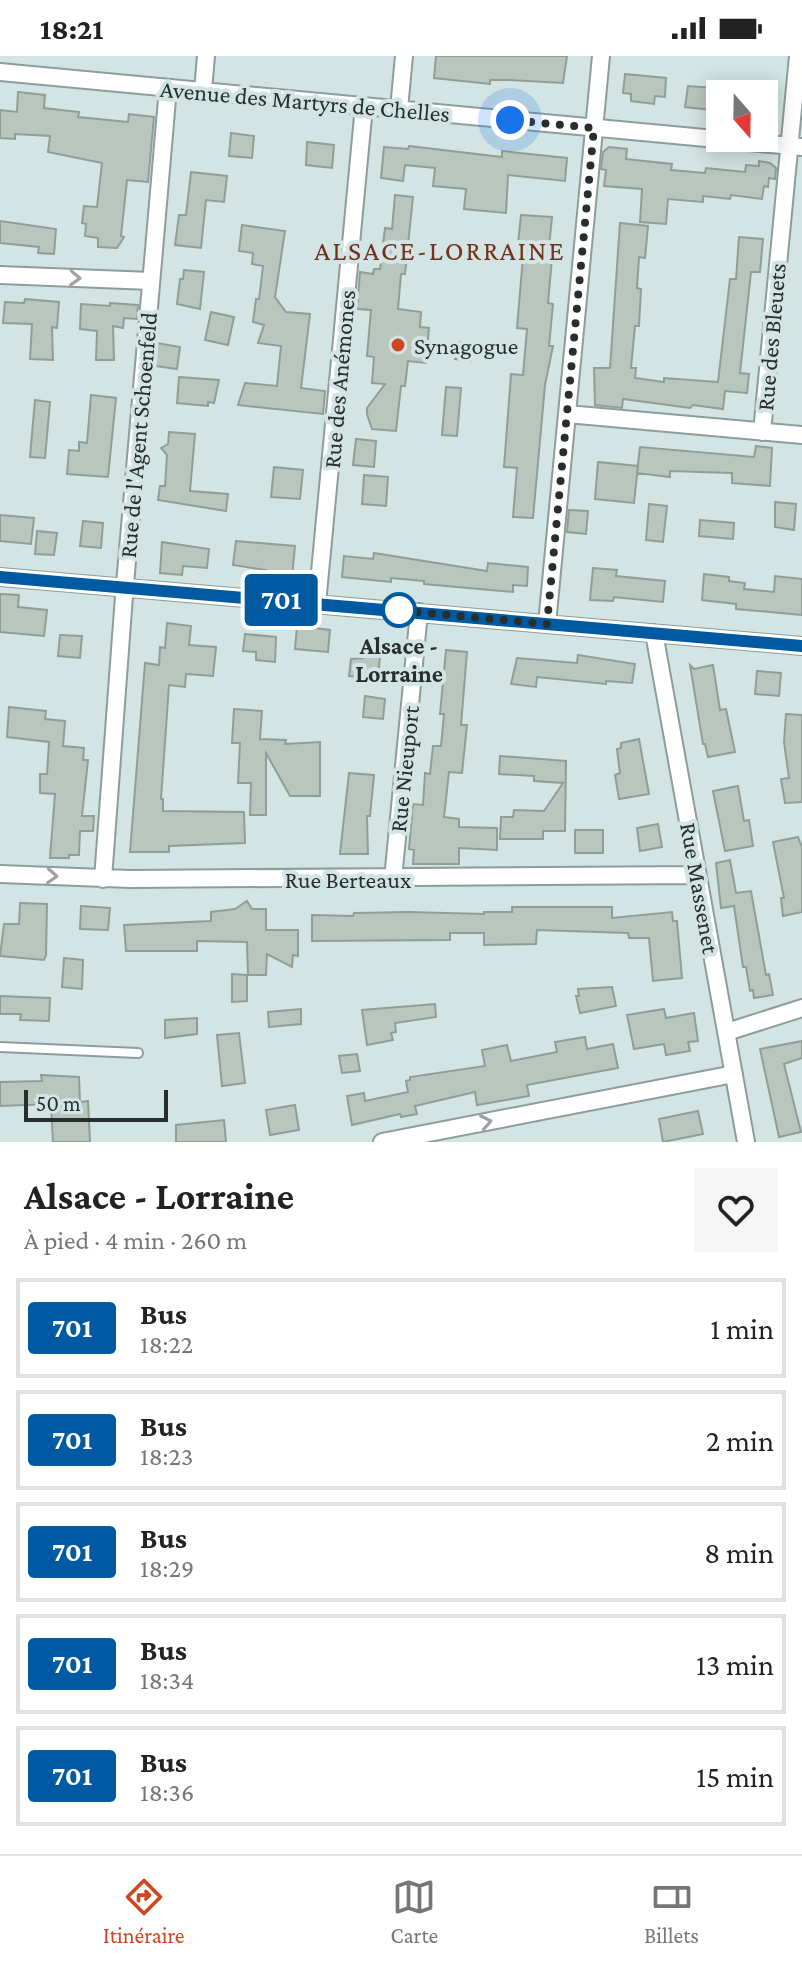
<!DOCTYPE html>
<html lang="fr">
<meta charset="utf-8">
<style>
body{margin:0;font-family:"Crimson Pro",serif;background:#f6f6f6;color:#222;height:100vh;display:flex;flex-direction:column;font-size:30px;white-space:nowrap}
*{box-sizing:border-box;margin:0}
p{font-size:26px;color:#767676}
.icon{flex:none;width:44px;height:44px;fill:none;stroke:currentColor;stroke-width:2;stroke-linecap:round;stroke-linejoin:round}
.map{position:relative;height:1086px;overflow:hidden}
.drawer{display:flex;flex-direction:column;background:#fff;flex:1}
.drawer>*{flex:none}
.badge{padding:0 16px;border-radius:6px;font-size:28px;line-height:52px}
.needle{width:52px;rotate:160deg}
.controls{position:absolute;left:706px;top:24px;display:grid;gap:16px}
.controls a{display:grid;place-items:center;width:72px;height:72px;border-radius:0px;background:#fff;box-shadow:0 4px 20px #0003;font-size:40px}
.scale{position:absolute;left:24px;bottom:20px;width:144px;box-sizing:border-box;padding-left:8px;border:4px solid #282e2e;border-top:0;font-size:22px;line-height:28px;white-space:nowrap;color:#282e2e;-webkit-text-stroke:6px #d2e4e3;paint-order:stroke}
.you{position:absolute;width:40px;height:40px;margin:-20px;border:6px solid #fff;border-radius:50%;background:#1a73e8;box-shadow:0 0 0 12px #1a73e833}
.map>.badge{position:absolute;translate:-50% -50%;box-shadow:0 0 0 4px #fff}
.round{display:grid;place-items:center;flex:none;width:84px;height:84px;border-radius:0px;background:#f6f6f6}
.headline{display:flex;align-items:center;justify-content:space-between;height:136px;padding:0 24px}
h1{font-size:38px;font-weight:700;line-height:60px}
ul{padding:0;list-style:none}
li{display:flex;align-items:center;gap:24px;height:100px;margin:0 16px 12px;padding:0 8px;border:4px solid #e0e0e0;border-radius:0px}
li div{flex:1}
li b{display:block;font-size:30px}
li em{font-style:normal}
li .badge{min-width:88px;font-weight:700;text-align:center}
.status{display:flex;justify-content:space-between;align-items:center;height:56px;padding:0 40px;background:#fff;direction:ltr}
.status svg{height:22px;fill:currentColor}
.tab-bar{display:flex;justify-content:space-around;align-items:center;height:112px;border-top:2px solid #e0e0e0;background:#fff;font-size:22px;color:#767676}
.tab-bar a{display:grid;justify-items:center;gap:4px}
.tab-bar .current{color:#cf461f}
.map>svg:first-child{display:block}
.building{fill:#b9c6be;stroke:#919e96;stroke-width:2}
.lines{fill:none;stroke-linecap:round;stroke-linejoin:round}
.service-casing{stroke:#8d9d9c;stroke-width:12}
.minor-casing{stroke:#8d9d9c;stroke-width:20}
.service{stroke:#fff;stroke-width:8}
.minor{stroke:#fff;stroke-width:16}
.oneway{stroke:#9ea1a1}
.line-casing{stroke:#fff;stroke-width:18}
.line{stroke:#005aa1;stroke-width:12}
.walk{stroke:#282e2e;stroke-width:8;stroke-dasharray:0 14.4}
.poi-dot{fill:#cf461f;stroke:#d2e4e3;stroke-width:3}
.stop-dot{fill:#fff;stroke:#005aa1;stroke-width:4}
.labels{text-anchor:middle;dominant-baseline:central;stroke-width:8;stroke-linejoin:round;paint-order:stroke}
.street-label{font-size:24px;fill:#282e2e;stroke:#d2e4e3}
.poi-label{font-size:24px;fill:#282e2e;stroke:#d2e4e3;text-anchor:start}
.stop-label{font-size:24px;font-weight:bold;fill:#282e2e;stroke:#d2e4e3}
.quarter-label{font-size:28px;letter-spacing:2px;fill:#74311f;stroke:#d2e4e3}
</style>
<div class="status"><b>18:21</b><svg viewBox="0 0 49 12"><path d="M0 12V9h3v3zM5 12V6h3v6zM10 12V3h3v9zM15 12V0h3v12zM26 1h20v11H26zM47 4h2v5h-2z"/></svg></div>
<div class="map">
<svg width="802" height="1086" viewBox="0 0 802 1086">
<rect width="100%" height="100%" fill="#d2e4e3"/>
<!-- building -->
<path class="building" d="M436 0H567L563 27 509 24H490V28L434 22Z
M625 18 666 22 665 41 655 40 654 48 631 45V38L623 37Z
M688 30 713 32 711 54 685 51Z
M18 36 45 39 44 52 79 56 78 61 128 66 129 58 154 61 148 126 127 124 121 180 124 181 117 192 98 191V182L85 180 86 168 82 167 84 150 97 151 102 107 48 96 50 80 15 78V83L0 82V54L17 56Z
M231 77 254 80 252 102 229 100Z
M307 86 334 89 332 112 306 109Z
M409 90 502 101V95L567 102 565 125 508 119 506 157 464 153 466 133 433 130 435 112 405 109 403 125 381 122 384 91 408 93Z
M609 91 627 93 626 103 672 108 671 114 705 117 706 112 745 116 746 109 759 110V105L770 107 776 112 775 123 769 122 768 131 764 130 762 143 731 139 730 143 703 140V146L668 143 666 168 640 166 642 133 604 130 606 114 601 113 603 96Z
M191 116 227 120 224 146 206 144 201 192 175 189 179 159H186Z
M395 139 413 141 405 218H401L398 253 421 256 420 271 429 272 426 307 408 305 405 330H401L396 375 372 373 367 358V352L385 328 372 327 374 301 367 300 371 254 357 253 360 216 373 218 374 213H380L385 172 392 173Z
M521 159 552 161 549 191H553L548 247 553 248 549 290H553L545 329 533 462 513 461 517 412 504 411 511 318 523 319 527 273 517 272 524 189 518 188Z
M0 165 56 173 54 198 38 197 39 191 0 187Z
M620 167 648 170 645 202 639 201 637 232 641 233 639 270H635L631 312H636L635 322 664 326V322L718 326 730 223H736L739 181 763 183 760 216H751L746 262 740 317 749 318 747 337 725 335 723 353 693 349 690 352 623 343 622 352 595 349 594 312H610Z
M242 169 285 175 275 241 286 256 310 258 301 332 325 335 323 358 238 349 245 327 277 330 281 290 258 287 264 269 253 266 256 243H259L263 210 252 208 253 197 239 195Z
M184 214 204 216 200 253 177 248 180 223H183Z
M25 243 59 246 57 272 52 271 53 304 30 303 32 268 3 267 5 246 24 247Z
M110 247 138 249 137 263 124 262 123 272 113 270 114 304H96L97 275 80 273 81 248 110 250Z
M211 256 234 261 228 289 205 284Z
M456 286 473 287 471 305 455 303Z
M157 287 180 291 177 313 155 310Z
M179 321 219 324 214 347 208 346V350L177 347Z
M446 331 461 332 457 380 442 379Z
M91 339 116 342 108 421 67 418 69 394 79 395V386L87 387Z
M35 344 50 346 45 402 30 401Z
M169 376 195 378 190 435 228 438 226 455 158 444 160 430H165L167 399 161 392 168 388Z
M356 383 376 385 374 411 353 409Z
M756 390 772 392 770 430 732 427V417L670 415V421L637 417 640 391 754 401Z
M598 406 638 410 634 447 595 443Z
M274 411 303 414 300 443 271 441Z
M364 419 388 421 386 450 362 448Z
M775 446 796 448 794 474 775 471Z
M649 448 667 450 663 486 646 484Z
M569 454 588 455 586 478 567 476Z
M0 459 34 462 31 488 0 485Z
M700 464 734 467 733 483 699 480Z
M83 465 103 467 101 492 80 490Z
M37 475 57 477 54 499 35 498Z
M236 485 295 490 292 521 265 519 266 514 233 509Z
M162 486 209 493 207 512 183 510 182 519 160 517Z
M374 497 487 515 488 507 528 511 527 530 513 529V536L424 528V525L391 522V526L342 521 344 500 373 503Z
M593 512 617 514 616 520 665 525 663 546 614 541 613 545 590 544Z
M704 518 729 521V525L745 527 744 533 774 536 775 520 802 523V559L736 553V548L702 544Z
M0 538 19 539 18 551 47 554 44 580 0 576Z
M167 567 191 570 189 589 216 591 213 620 186 618 185 631 169 629 161 743H163V755L244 756 245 787 169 790V796H130L145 607 159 609 160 591 165 592Z
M297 570 330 574 328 596 295 593Z
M245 578 276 581 275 606 256 604V596L243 595Z
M60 579 82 580 80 602 58 600Z
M365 587 381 589 378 623 349 620 351 603 363 602Z
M446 594 467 596 461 669H467L462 717 449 716 444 761 459 763V771L497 772V794L459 792V808H413L414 794 409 793 413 748 423 749 425 717 430 718 433 690H441L444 658H440Z
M578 599 635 608 632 627 606 625V628L537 621 536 631 511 628 517 602 577 607Z
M690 609 694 613 713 609 720 654 726 653 735 696 708 701 705 688H703Z
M757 615 781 617 779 640 755 638Z
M365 640 385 643 383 663 363 661Z
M9 651 46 655 45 663 65 665 63 690 84 692 83 704H88L82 760H94L93 775H80L79 799H69V802H50L55 738 40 737V718H47L49 686 7 681Z
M234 653 262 655 260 683 286 684 285 688 320 686V740H290L266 697V759H250L251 727H238L240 687H232Z
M786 658 802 659V746L785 747 781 723 789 722 784 686Z
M639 683 649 738 619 743 615 719 620 717 617 693 621 692V687Z
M500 700 566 705 565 775H543V783H500L501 761H513L514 754 544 755 563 727 534 725V720L499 718Z
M349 717 374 719 370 760H367L368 798H340Z
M738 730 744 765 749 764 753 790 725 795 713 735Z
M658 768 662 791 640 795 637 772Z
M575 774H603V797H575Z
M798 781 802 791V856L783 860 781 842H784L773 786Z
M730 804 736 837 751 835 766 919 769 918 773 939 754 942 753 934 750 935 746 911H743L734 850 721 852 716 807Z
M247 845 252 853H266V874H298V900L293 899 292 911 267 898 266 919H248L247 886 197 885V895H126L124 869 211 865V856L235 853Z
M20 847 47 848 46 899 44 904 0 900 4 868H19Z
M81 850 110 852 108 874 80 873Z
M512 851H612V862L672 856 673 865H677L682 922 653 925 649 882H629L628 877 537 874 536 888 484 889V877H450V884L312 885V859L353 860 354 857 408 856 484 858V856H512Z
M64 902 83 904 82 933 62 931Z
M232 918 247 919V945L232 946Z
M612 931 616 950 580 957 576 940H579L578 933Z
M0 940 50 942 49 965 20 964 21 958H0Z
M435 948 436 961 395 967 396 976 391 977 393 984 367 989 362 954Z
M301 953V968L269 971 268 956Z
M664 953 666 962 694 957 698 985 688 986 690 995 666 999 664 988 634 993 627 959Z
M197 962V978L165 982V964Z
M239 977 245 1027 222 1030 217 979Z
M585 981 587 993 613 988 618 1012 527 1029 529 1040 477 1049 475 1036 415 1050 417 1058 401 1061 400 1058 352 1069 347 1040 364 1037 365 1045 408 1036 406 1025 410 1024V1021L485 1010 482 994 507 989 511 1005 557 996 555 986Z
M802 985V1002L784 1008 801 1076 779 1081 760 993Z
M357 998 360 1015 342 1017 339 1000Z
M41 1019 79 1021 80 1046 88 1045 90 1086H53L51 1048 0 1050V1026L42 1025Z
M295 1049 299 1074 270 1079 266 1054Z
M698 1055 703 1078 663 1086 659 1063Z
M224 1064 226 1086H176V1069Z"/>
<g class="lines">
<!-- service casing -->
<g class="service-casing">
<path id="service" d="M0 991 138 997"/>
</g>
<!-- minor casing -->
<g class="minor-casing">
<path id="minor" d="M0 16 802 91
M203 35 206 0
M399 53 404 0
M0 219 151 225
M567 358 802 379
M762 376 798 0
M0 521 802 590
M317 548 364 50
M547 568 601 0
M654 577 746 1086
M0 818 130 823 697 819
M103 823 124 540 168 32
M393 823 419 556
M727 976 802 952
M382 1086 734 1018"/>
</g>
<!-- service -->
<use href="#service" class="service"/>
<!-- minor -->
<use href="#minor" class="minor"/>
</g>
<!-- one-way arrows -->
<defs><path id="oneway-chevron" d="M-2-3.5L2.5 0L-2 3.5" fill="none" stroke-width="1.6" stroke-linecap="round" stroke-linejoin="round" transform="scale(2)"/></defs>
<g class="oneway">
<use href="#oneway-chevron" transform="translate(75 222) rotate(2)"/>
<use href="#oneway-chevron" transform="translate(52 820) rotate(3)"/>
<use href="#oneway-chevron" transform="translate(486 1066) rotate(-11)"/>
</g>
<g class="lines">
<!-- line casing -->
<g class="line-casing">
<path id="line" d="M0 521 802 590"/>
</g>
<!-- line -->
<use href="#line" class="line"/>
<!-- walk -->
<path class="walk" d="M399 554H394L547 568 594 72 510 64"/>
</g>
<!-- markers -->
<circle class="poi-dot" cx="398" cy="289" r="8"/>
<circle class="stop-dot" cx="399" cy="554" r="16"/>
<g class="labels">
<!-- street labels -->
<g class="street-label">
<text transform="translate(305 45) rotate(5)">Avenue des Martyrs de Chelles</text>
<text transform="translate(771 281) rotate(-85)">Rue des Bleuets</text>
<text transform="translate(339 323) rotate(-85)">Rue des Anémones</text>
<text transform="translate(138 379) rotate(-85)">Rue de l'Agent Schoenfeld</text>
<text transform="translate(404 713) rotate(-84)">Rue Nieuport</text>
<text x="348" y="823">Rue Berteaux</text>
<text transform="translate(700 832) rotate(80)">Rue Massenet</text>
</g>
<!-- poi labels -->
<g class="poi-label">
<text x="414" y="289">Synagogue</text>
</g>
<!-- stop labels -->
<g class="stop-label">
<text x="399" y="589">Alsace -<tspan x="399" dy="28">Lorraine</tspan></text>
</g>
<!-- quarter labels -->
<g class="quarter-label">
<text x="440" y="194">ALSACE-LORRAINE</text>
</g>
</g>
</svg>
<div class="controls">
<a><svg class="needle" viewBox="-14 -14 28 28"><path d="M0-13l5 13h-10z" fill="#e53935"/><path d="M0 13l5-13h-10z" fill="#767676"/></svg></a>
</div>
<div class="scale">50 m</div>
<div class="you" style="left:510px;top:64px"></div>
<b class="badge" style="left:281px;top:544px;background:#005aa1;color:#fff">701</b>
</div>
<section class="drawer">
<div class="headline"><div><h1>Alsace - Lorraine</h1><p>À pied · 4 min · 260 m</p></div><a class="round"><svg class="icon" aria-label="heart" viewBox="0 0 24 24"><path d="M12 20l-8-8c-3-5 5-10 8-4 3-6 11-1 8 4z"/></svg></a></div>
<ul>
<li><span class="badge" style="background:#005aa1;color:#fff">701</span><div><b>Bus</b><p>18:22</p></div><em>1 min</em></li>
<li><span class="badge" style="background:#005aa1;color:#fff">701</span><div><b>Bus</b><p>18:23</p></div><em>2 min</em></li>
<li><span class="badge" style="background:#005aa1;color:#fff">701</span><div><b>Bus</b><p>18:29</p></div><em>8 min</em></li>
<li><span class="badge" style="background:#005aa1;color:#fff">701</span><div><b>Bus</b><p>18:34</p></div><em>13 min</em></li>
<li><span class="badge" style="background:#005aa1;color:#fff">701</span><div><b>Bus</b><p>18:36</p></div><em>15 min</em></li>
</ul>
</section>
<nav class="tab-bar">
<a class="current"><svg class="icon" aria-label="directions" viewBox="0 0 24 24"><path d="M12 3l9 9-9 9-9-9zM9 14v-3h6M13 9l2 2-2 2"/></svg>Itinéraire</a>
<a><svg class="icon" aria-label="map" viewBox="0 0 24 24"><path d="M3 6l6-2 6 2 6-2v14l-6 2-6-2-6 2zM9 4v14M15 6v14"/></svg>Carte</a>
<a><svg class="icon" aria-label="tickets" viewBox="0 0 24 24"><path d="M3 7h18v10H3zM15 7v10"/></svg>Billets</a>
</nav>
